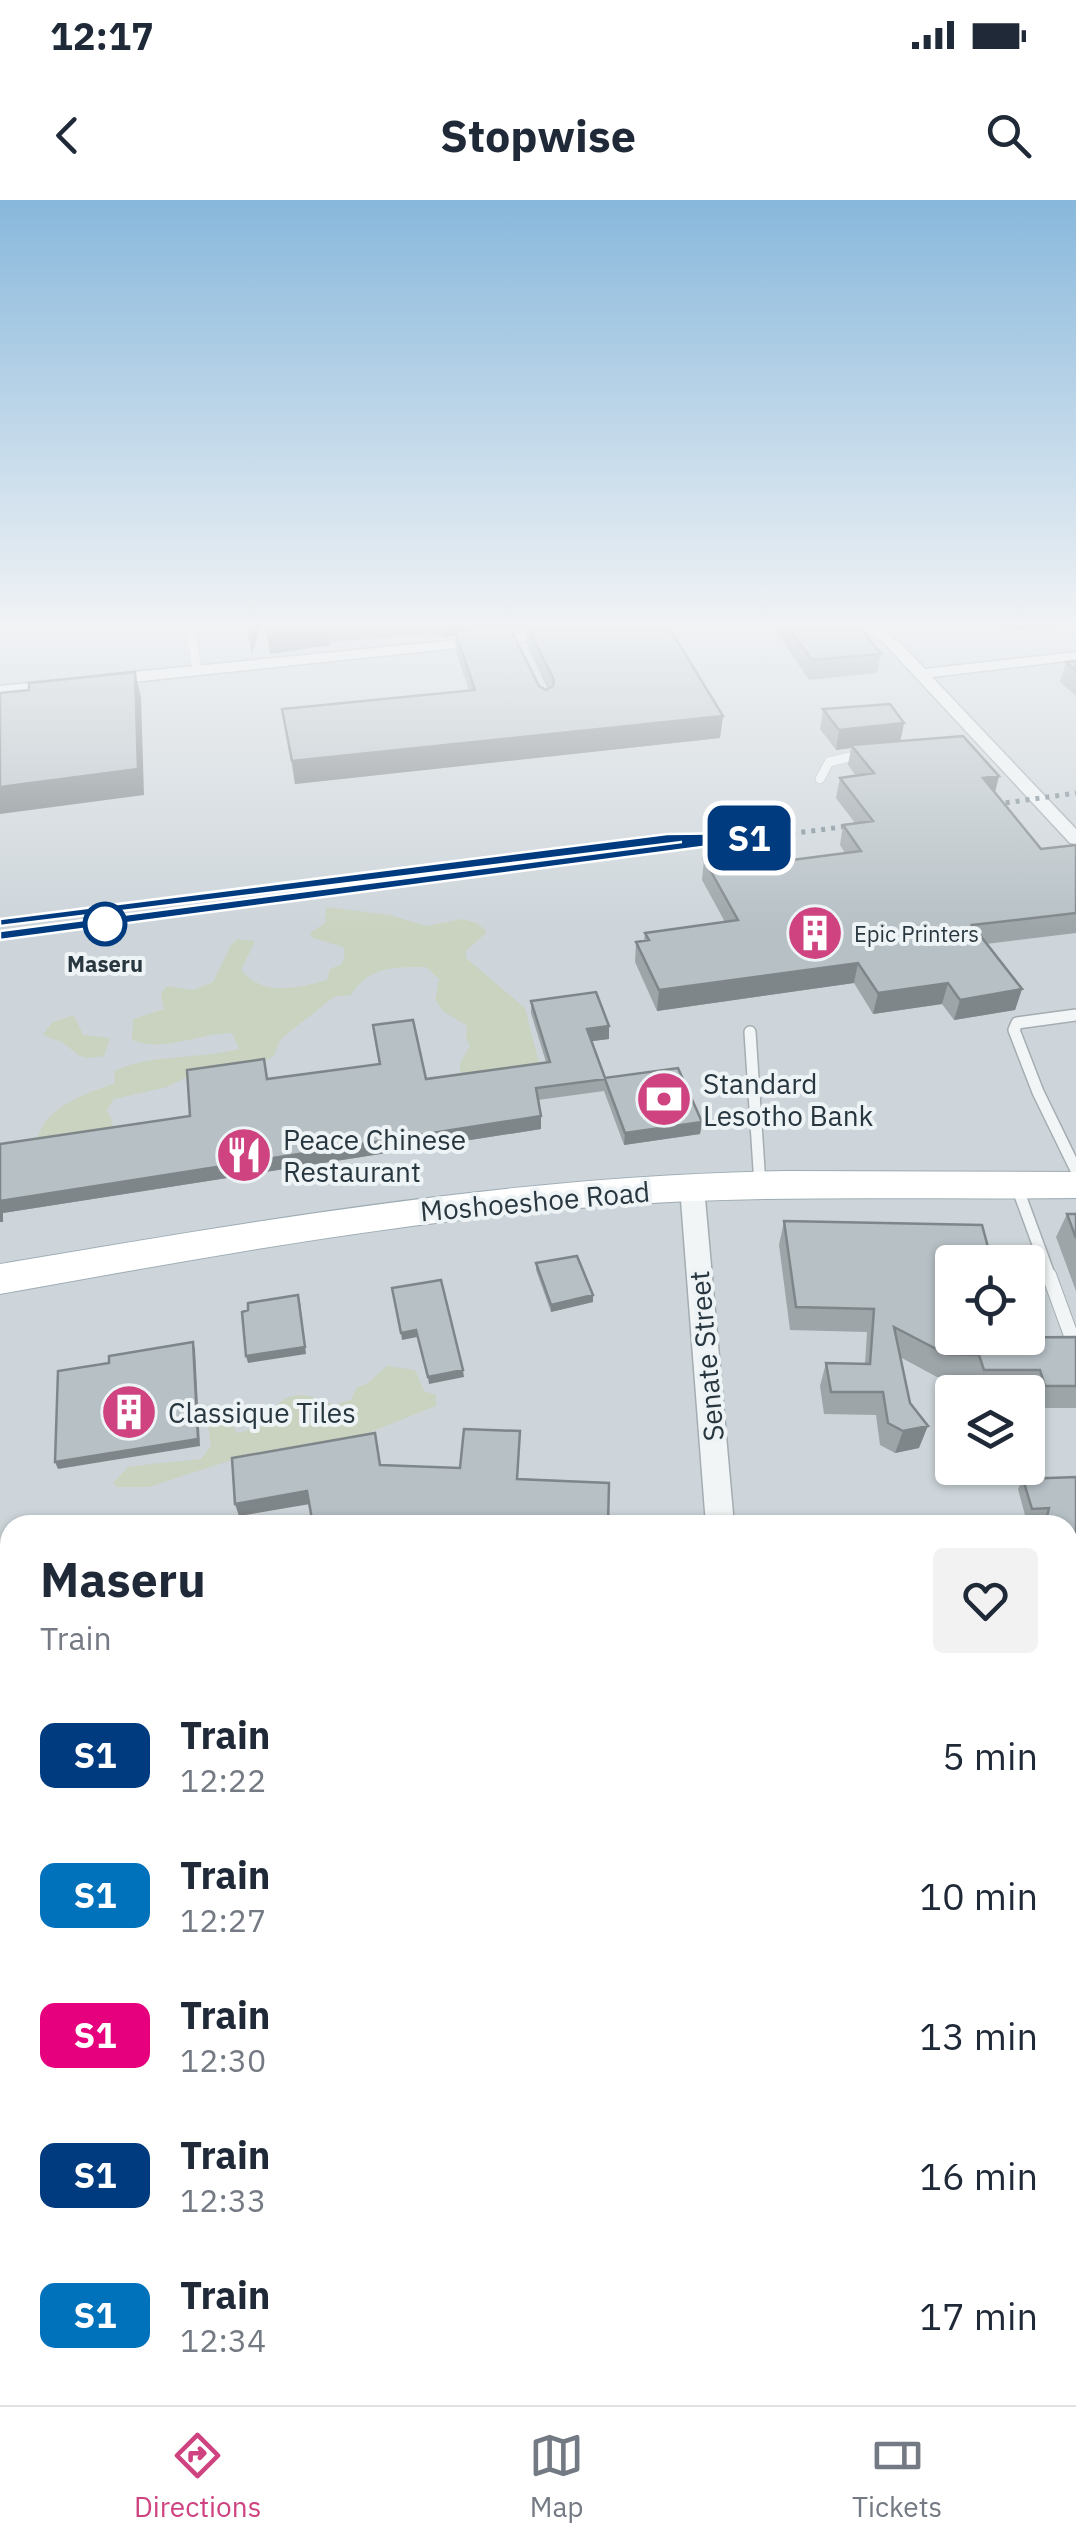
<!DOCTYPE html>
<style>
body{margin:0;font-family:"IBM Plex Sans",sans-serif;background:#f2f2f3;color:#1f2937;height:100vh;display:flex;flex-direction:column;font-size:38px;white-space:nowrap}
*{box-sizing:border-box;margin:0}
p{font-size:32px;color:#747a83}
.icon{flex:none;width:55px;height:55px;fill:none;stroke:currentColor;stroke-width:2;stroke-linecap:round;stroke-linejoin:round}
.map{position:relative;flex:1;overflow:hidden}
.side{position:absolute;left:0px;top:1315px;width:1078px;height:890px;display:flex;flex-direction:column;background:#fff;border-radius:30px 30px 0 0;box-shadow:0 2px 8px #0004}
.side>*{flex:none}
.badge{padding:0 20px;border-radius:15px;font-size:35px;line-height:65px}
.tools{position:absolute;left:935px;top:1045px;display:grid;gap:20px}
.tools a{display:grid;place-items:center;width:110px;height:110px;border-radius:10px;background:#fff;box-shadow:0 2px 8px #0004;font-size:50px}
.map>.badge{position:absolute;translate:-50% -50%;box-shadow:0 0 0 5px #fff}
.round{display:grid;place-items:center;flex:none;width:105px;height:105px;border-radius:10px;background:#f2f2f3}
.overview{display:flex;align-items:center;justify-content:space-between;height:170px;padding:0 40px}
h1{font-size:48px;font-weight:700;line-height:75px}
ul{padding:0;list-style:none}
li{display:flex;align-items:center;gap:30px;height:140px;padding:0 40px}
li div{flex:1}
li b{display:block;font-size:38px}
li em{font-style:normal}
li .badge{min-width:110px;font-weight:700;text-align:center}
.status{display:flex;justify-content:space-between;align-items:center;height:70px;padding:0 50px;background:#fff;direction:ltr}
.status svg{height:28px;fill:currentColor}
header{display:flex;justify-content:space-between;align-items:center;height:130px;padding:0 40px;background:#fff;font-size:45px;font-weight:700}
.tab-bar{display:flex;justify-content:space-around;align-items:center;height:140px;border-top:2px solid #e0e1e3;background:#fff;font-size:28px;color:#747a83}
.tab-bar a{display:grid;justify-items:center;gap:5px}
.tab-bar .on{color:#ce4380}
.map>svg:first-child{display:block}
.built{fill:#cdd5da;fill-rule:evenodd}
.green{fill:#cad2c0}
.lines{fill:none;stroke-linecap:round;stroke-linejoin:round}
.service-far2-casing{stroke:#a4adb2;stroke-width:10}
.service-far1-casing{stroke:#a4adb2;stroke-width:14}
.service-casing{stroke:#a4adb2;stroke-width:16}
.minor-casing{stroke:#a4adb2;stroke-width:3}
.primary-casing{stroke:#9eadb4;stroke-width:2}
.service-far2{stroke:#f1f5f6;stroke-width:9}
.service-far1{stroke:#f1f5f6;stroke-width:11}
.service{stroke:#f1f5f6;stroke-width:14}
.minor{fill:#f1f5f6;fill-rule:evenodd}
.primary{fill:#fff;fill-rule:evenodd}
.rail-far1{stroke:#788992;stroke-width:5;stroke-dasharray:4 6;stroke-linecap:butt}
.rail{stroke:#788992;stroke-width:6;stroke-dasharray:4 9;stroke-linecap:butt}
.wall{fill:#9da5a9;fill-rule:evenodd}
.shaded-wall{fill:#7f868a}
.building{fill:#b6c0c5;stroke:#7f868a;stroke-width:2.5}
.line{fill:#003b80;stroke:#fff;stroke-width:2.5}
.stop-dot{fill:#fff;stroke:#003b80;stroke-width:5}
.labels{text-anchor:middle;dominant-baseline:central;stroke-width:8;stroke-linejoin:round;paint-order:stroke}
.far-poi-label{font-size:22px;fill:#28373f;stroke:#eef3f6;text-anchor:start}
.far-stop-label{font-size:22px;font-weight:bold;fill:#28373f;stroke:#eef3f6}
.poi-label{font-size:28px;fill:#28373f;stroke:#eef3f6;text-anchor:start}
.street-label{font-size:28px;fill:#28373f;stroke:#eef3f6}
</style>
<div class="status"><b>12:17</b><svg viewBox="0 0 49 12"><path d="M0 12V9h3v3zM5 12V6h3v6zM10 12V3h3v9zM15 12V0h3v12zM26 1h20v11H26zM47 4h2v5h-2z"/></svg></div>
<header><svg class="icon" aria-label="back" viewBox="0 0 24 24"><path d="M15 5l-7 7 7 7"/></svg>Stopwise<svg class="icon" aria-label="search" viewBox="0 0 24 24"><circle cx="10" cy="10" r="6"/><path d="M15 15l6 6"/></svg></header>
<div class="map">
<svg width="1076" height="2205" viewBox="0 0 1076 2205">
<rect width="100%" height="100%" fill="#dfe5e8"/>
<!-- built -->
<path class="built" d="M0 421H1076V2177H1068V1325H10V2170H0ZM952 1062H1028V1138H952ZM952 1192H1028V1268H952Z"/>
<!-- green -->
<path class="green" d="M326 707 390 715 426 726 462 719 477 723 487 732 466 751V758L525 808 540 867 471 880 460 871V863L470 846 466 838 467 826 443 811 435 800 439 779 426 767C395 767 369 766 351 795L334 797 297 826 280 840 274 856 259 864 187 877 167 887 114 899 107 910 113 923 110 932 85 939 38 937C47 905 86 894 115 883L114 871C153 853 198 860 239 849L232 833C198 833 166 853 132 840L133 819 164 809 161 794 167 786 193 790 213 782 231 745 238 739 255 741 241 770C263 796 295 789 327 780L330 769 342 764 345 752 343 747 313 738 310 733 325 723Z
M74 815 83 835 110 838 104 856C80 860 82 858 66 845 60 839 50 840 43 834L53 822Z
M387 1166 415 1170 424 1191 436 1195V1206L371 1232 362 1240 297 1251 257 1252 149 1287H117L113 1283 128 1267C154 1263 176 1262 201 1259L211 1246 207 1218 217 1207 237 1213 233 1226 237 1233C280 1226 269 1174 334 1205L351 1200 357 1187 367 1184Z"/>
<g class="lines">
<!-- service-far2 casing -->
<g class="service-far2-casing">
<path id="service-far2" d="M189 421 197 470
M820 579 829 562 863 554"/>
</g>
<!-- service-far1 casing -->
<g class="service-far1-casing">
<path id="service-far1" d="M1076 815 1017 823 1014 830 1038 892 1076 970
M750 832 760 985
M1017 987 1050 1077"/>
</g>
<!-- service casing -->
<g class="service-casing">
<path id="service" d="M1049 1075 1076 1149"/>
</g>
<!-- minor casing -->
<g class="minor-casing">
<path id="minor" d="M692 421 685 425 632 430 625 426 638 421Z
M849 421C883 421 903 446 925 469L1076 452V460L932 477 1076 629V644L1070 643 884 443Z
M557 430 564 434 562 437 104 485 96 480 104 475Z
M60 480 65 482V488L0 496V486Z
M692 979 704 987 734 1325H706L680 987Z
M10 1422V1450L0 1451V1423Z
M363 2195H598L602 2205H359Z
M794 2195H836L837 2205H795Z"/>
</g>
<!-- primary casing -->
<g class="primary-casing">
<path id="primary" d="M786 971 1076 972V998C919 1000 763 994 607 1006 403 1020 201 1058 0 1094V1064C261 1020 521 975 786 971Z"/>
</g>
<!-- service-far2 -->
<use href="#service-far2" class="service-far2"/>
<!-- service-far1 -->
<use href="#service-far1" class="service-far1"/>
<!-- service -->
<use href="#service" class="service"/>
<!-- minor -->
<use href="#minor" class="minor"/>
<!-- primary -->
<use href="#primary" class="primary"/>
<!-- rail-far1 -->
<path class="rail-far1" d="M976 607 1076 593
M236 705 873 623"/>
<!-- rail -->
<path class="rail" d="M0 736 255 703"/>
</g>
<!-- wall -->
<path class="wall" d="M264 421H665L723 516 720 538 295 584 282 509 469 490 456 452 455 436 432 437V434L330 442V445L270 454ZM526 429 527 445 548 490H546L539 486 511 430Z
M779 421H855L881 454 877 473 809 480 778 435Z
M996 421H1076V425L1007 431Z
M1076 461V496L1060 482 1066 462Z
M823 509 904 523 900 541 999 576 995 592 1041 649 1076 645V733L986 744 1022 789 1015 810 954 820 942 804 873 814 854 783 657 811 635 762 636 742 644 741 645 733 725 722 702 680 704 659 792 660 845 653 840 645 843 625 855 623 836 598 840 578 856 576 848 565 851 548 836 550 820 529Z
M531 801 609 839 591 841 605 878 702 922 700 934 624 945 604 891 538 900 541 929 3 1013V1022L0 944 190 916 268 879 380 864 373 825 426 879 546 862 531 813Z
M1067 1014H1076V1091L1056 1037Z
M784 1021 952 1138 1076 1137V1208H1034L1029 1192H974L970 1178 937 1177 900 1157 919 1248 895 1253 880 1245 876 1215 824 1214 820 1186 826 1163 865 1164 867 1132 790 1130 779 1045Z
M536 1063 593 1095V1102L551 1112 536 1070Z
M1076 1277V1366L1072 1371H1068V1325H1042L1043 1318 1026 1319 1018 1289 1023 1279Z
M10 1487V1644H0V1534Z
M1068 1555H1076V1649H1068Z
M0 1681H10V1781L0 1782Z
M1068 1705H1076V1929L1068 1915Z"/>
<!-- shaded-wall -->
<path class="shaded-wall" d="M253 421H262L252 454 249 436Z
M442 421H599L526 424V429L457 436 455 431V436L443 437Z
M1009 421H1076V425L1007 431Z
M328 427 330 445 270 454 268 435Z
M135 472 141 497 144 595 0 614V587Z
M723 516 720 538 295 584 292 561Z
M904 523 900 543 851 545V548L836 550 839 530Z
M999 576 994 596 983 578Z
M858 763 854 783 657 811 659 790Z
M948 783 942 804 873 814 878 793Z
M1022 789 1015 810 954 820 960 800Z
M609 826V839L586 842 587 829Z
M541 916V929L3 1013V1022H0V1001Z
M702 922 700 934 624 945 625 933Z
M593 1095V1102L551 1112V1105Z
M300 1102 306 1154 248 1163 246 1156Z
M416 1130 417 1137 402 1140 401 1133Z
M193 1142 195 1149 200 1246 58 1269 55 1262Z
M463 1170 464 1177 429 1184 428 1177Z
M928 1226 919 1248 895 1253 903 1231Z
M307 1291 310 1304 239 1316 235 1304Z"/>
<!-- building -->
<path class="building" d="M247 421H253L249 436Z
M265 421H359L326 424 328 427 268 435Z
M557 421H665L723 516 292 561 282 509 475 490 455 431 509 426 539 486 546 490 553 486 554 480 526 424Z
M784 421H855L881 454 812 460Z
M1076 461V471L1066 462Z
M135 472 138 569 0 587V493L29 490V483Z
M890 504 904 523 839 530 823 509Z
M963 536 999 576 983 578 1041 649 1076 645V713L972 725 1022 789 960 800 948 783 878 793 858 763 659 790 636 742 649 740 645 733 738 720 704 659 785 649 792 660 861 651 843 625 873 621 840 578 874 573 851 545Z
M596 792 609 826 587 829 605 878 678 868 702 922 625 933 605 879 536 888 541 916 0 1001V944L190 916 187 870 264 859 267 879 380 864 373 825 413 820 426 879 550 862 531 801Z
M1067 1014H1076V1038Z
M784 1021 982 1025 992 1062H952V1138L1076 1137V1186H1045L1040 1170H984L979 1155 946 1154 894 1127 910 1203 928 1226 903 1231 888 1223 883 1192H831L826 1163 870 1164 874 1109 796 1107Z
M577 1056 593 1095 551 1105 536 1063Z
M441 1080 463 1170 428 1177 416 1130 401 1133 392 1088Z
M298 1095 305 1147 246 1156 242 1112 248 1110V1103Z
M193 1142 198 1239 55 1262 58 1171 109 1163V1156Z
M464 1229 520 1231 517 1279 609 1283 608 1325H388L353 1324V1325H313L307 1291 235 1304 232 1258 375 1233 380 1265 460 1268Z
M1076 1277V1361L1068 1362V1325H1045L1049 1308 1032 1309 1023 1279Z
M10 1487V1629H0V1534Z
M1068 1555H1076V1636H1068Z
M0 1681H10V1770L0 1771Z
M1068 1705H1076V1827L1068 1822Z
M1076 1844V1891L1074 1885 1072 1856Z
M1068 1964H1076V2090L1068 2091Z"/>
<!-- sky -->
<linearGradient id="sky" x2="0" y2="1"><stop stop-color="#88b8dc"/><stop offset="0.58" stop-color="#f1f3f5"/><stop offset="1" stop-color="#f1f3f5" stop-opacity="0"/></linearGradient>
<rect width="1076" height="730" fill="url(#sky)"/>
<!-- line -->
<path class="line" d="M750 633 757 638 755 640 0 740V731L682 642 0 726V719L667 634Z"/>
<!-- icons -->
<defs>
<g id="building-disc" transform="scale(2.875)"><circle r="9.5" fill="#ce4380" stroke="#eef3f6"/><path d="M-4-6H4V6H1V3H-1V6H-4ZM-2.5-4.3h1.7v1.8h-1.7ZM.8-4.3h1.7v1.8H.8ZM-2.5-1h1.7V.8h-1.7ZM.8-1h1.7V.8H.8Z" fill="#fff"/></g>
<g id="bank-disc" transform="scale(2.875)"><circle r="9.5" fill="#ce4380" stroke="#eef3f6"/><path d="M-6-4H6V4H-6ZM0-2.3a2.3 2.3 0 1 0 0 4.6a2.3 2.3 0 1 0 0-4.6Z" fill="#fff"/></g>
<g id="restaurant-disc" transform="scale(2.875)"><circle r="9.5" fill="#ce4380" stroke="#eef3f6"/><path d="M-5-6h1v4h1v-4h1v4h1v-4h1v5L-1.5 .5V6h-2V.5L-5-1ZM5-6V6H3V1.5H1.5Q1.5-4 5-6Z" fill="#fff"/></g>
</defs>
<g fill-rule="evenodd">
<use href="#building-disc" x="815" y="733"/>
<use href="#bank-disc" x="664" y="899"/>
<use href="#restaurant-disc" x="244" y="955"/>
<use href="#building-disc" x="129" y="1212"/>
</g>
<!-- markers -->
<circle class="stop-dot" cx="105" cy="724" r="20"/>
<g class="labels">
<!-- far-poi labels -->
<g class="far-poi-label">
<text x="854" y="733">Epic Printers</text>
</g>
<!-- far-stop labels -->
<g class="far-stop-label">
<text x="105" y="763">Maseru</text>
</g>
<!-- poi labels -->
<g class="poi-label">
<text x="703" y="883">Standard<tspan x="703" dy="32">Lesotho Bank</tspan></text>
<text x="283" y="939">Peace Chinese<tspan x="283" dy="32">Restaurant</tspan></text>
<text x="168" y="1212">Classique Tiles</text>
</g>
<!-- street labels -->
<g class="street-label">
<text transform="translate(535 1001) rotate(-5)">Moshoeshoe Road</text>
<text transform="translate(706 1156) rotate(-95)">Senate Street</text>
</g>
</g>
</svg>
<div class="tools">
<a><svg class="icon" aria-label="locate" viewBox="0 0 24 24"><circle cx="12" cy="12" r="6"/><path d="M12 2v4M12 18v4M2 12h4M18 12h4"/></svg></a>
<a><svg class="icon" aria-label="layers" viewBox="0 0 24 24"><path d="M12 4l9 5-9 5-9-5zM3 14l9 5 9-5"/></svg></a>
</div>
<b class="badge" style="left:749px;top:638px;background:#003b80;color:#fff">S1</b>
<section class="side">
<div class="overview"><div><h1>Maseru</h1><p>Train</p></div><a class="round"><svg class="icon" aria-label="heart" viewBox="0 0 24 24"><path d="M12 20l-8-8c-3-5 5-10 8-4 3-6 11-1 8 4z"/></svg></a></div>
<ul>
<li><span class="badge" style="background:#003b80;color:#fff">S1</span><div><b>Train</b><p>12:22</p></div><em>5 min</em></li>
<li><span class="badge" style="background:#0072bc;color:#fff">S1</span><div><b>Train</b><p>12:27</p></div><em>10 min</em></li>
<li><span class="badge" style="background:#e6007e;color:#fff">S1</span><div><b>Train</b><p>12:30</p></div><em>13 min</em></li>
<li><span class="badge" style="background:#003b80;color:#fff">S1</span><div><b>Train</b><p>12:33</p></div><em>16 min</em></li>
<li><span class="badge" style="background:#0072bc;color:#fff">S1</span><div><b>Train</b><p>12:34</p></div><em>17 min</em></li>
</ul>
</section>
</div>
<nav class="tab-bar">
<a class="on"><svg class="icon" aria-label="directions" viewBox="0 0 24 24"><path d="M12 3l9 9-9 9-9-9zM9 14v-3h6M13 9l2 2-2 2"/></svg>Directions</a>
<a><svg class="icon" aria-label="map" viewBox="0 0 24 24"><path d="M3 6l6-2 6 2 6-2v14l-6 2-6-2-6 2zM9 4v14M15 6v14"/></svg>Map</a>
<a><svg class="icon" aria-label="tickets" viewBox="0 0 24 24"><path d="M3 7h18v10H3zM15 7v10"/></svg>Tickets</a>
</nav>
